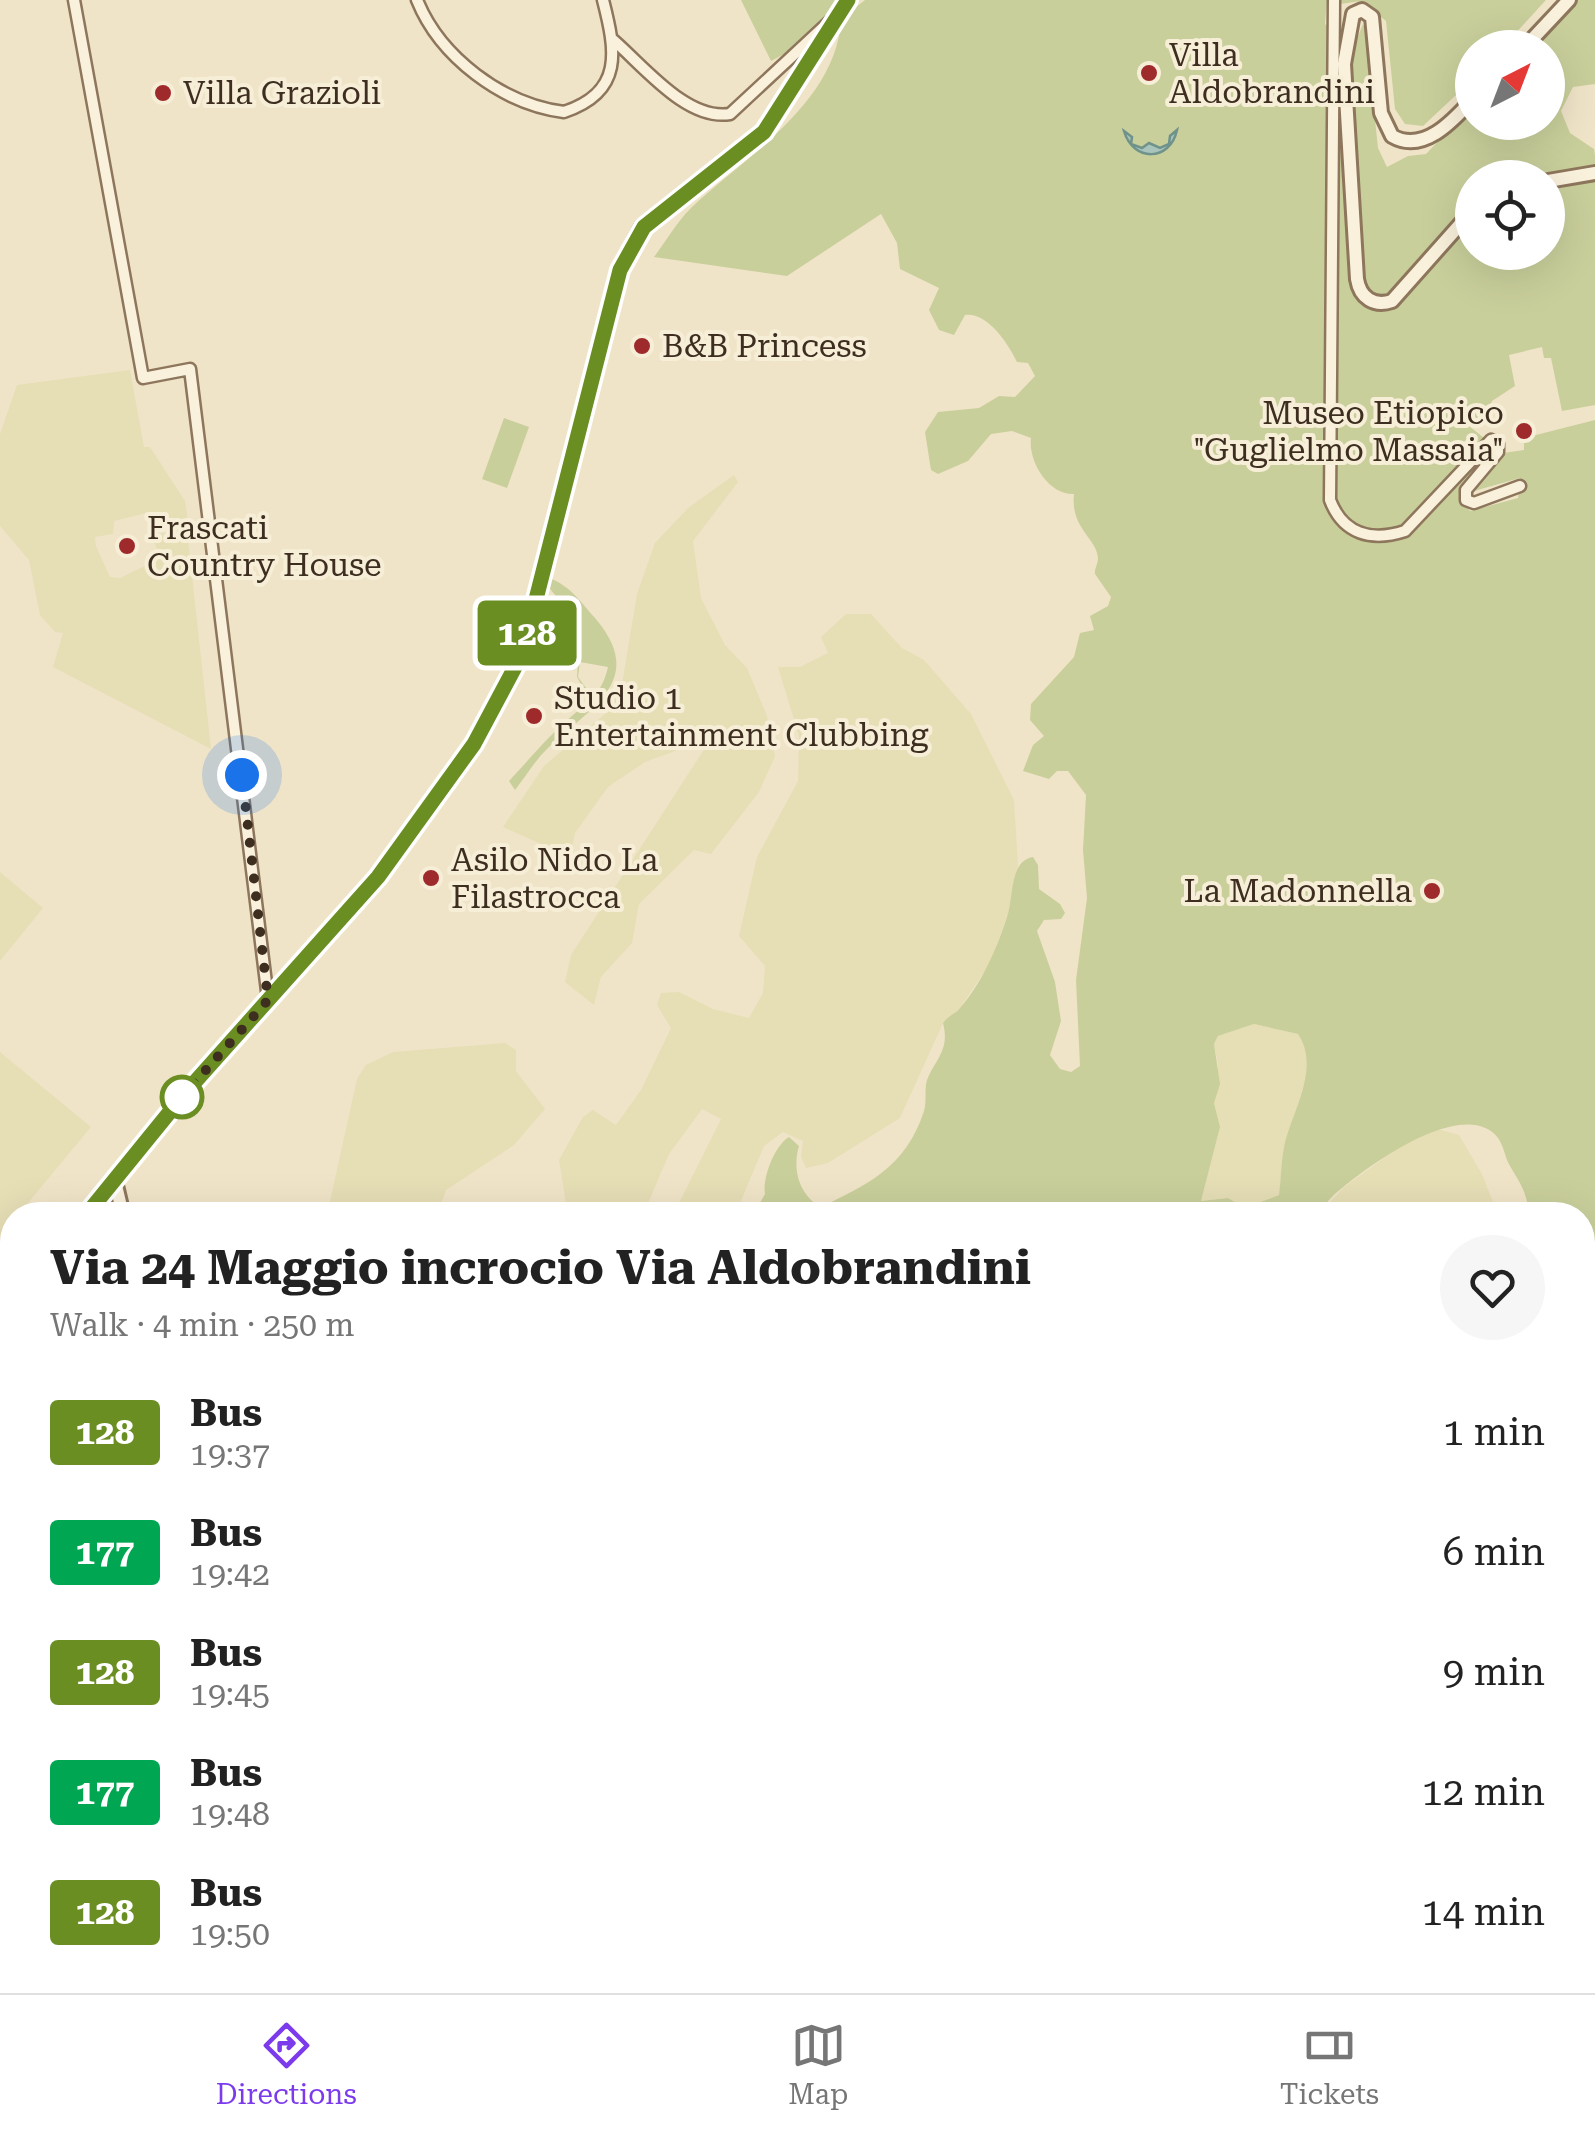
<!DOCTYPE html>
<meta charset="utf-8">
<style>
body{margin:0;font-family:"Roboto Serif",serif;background:#f6f6f6;color:#222;height:100vh;display:flex;flex-direction:column;font-size:38px;white-space:nowrap}
*{box-sizing:border-box;margin:0}
p{font-size:32px;color:#767676}
.icon{flex:none;width:55px;height:55px;fill:none;stroke:currentColor;stroke-width:2;stroke-linecap:round;stroke-linejoin:round}
.map{position:relative;flex:1;overflow:hidden}
.details{position:absolute;left:0px;top:1202px;width:1595px;height:792px;display:flex;flex-direction:column;background:#fff;border-radius:40px 40px 0 0;box-shadow:0 10px 40px #0002}
.details>*{flex:none}
.badge{padding:0 20px;border-radius:8px;font-size:35px;line-height:65px}
.needle{width:65px;rotate:42deg}
.fabs{position:absolute;left:1455px;top:30px;display:grid;gap:20px}
.fabs a{display:grid;place-items:center;width:110px;height:110px;border-radius:50%;background:#fff;box-shadow:0 10px 40px #0002;font-size:50px}
.you{position:absolute;width:50px;height:50px;margin:-25px;border:8px solid #fff;border-radius:50%;background:#1a73e8;box-shadow:0 0 0 15px #1a73e833}
.map>.badge{position:absolute;translate:-50% -50%;box-shadow:0 0 0 5px #fff}
.round{display:grid;place-items:center;flex:none;width:105px;height:105px;border-radius:52px;background:#f6f6f6}
.overview{display:flex;align-items:center;justify-content:space-between;height:170px;padding:0 50px}
h1{font-size:48px;font-weight:700;line-height:75px}
ul{padding:0;list-style:none}
li{display:flex;align-items:center;gap:30px;height:120px;padding:0 50px}
li div{flex:1}
li b{display:block;font-size:38px}
li em{font-style:normal}
li .badge{min-width:110px;font-weight:700;text-align:center}
.tabs{display:flex;justify-content:space-around;align-items:center;height:140px;border-top:2px solid #e0e0e0;background:#fff;font-size:28px;color:#767676}
.tabs a{display:grid;justify-items:center;gap:5px}
.tabs .on{color:#7c3aed}
.map>svg:first-child{display:block}
.farmland{fill:#e6deb5}
.green{fill:#c9cf9b;fill-rule:evenodd}
.water{fill:#a9c4bc;stroke:#6f938a;stroke-width:2.5}
.lines{fill:none;stroke-linecap:round;stroke-linejoin:round}
.minor-casing{stroke:#8d765c;stroke-width:15}
.tertiary-casing{stroke:#8d765c;stroke-width:18}
.secondary-casing{stroke:#6f573f;stroke-width:20}
.minor{stroke:#faf1dc;stroke-width:10}
.tertiary{stroke:#faf1dc;stroke-width:12}
.secondary{stroke:#faf1dc;stroke-width:15}
.line-casing{stroke:#fff;stroke-width:22}
.line{stroke:#6b8e23;stroke-width:15}
.walk{stroke:#3d2e20;stroke-width:10;stroke-dasharray:0 18}
.poi-dot{fill:#9e2a2b;stroke:#f7eed8;stroke-width:4}
.stop-dot{fill:#fff;stroke:#6b8e23;stroke-width:5}
.labels{text-anchor:middle;dominant-baseline:central;stroke-width:8;stroke-linejoin:round;paint-order:stroke}
.poi-label{font-size:32px;fill:#3d2e20;stroke:#f7eed8;text-anchor:start}
</style>
<div class="map">
<svg width="1595" height="1993" viewBox="0 0 1595 1993">
<rect width="100%" height="100%" fill="#f0e4c8"/>
<!-- farmland -->
<path class="farmland" d="M130 370 144 447H150L185 501 188 522 162 526 146 513 114 521 113 534 95 537 96 546 110 577 120 578 161 558 151 535 187 530 211 749 53 667 63 633 55 632 40 615 29 560 0 526V434L17 385Z
M734 475 738 482 693 541 701 598 725 645 747 668 767 716 775 756 759 792 711 854 694 850 639 904 632 943 601 977 594 1005 565 982 571 955 705 748 694 744 645 762 608 787 575 833 570 857 503 827 544 766 606 713 621 690 637 594 655 543 688 508Z
M846 614H871L902 648 924 660 971 714 1014 800 1018 865 1012 903 990 963 960 1008 943 1023 900 1118 828 1163 806 1168 801 1157 803 1141 783 1132 764 1146 735 1215H673L721 1119 702 1109 669 1154 643 1215H568L559 1160 583 1117 593 1110 616 1125 641 1090 671 1028 657 1005 661 993 679 992 713 1009 749 1018 763 993 765 966 739 936 757 857 798 781 799 736 778 667H800L828 653 821 637Z
M0 872 43 908 0 961Z
M1254 1024 1298 1034 1308 1049 1306 1078 1284 1147 1279 1195 1245 1208 1228 1198 1201 1201 1220 1127 1214 1103 1218 1064 1214 1044 1218 1036Z
M505 1043 516 1050V1071L545 1109 514 1145 446 1190 437 1215H327L357 1079 366 1065 393 1052Z
M0 1052 91 1127 18 1215H12L0 1236Z
M1437 1129 1459 1135 1482 1174 1498 1215H1318L1344 1187 1398 1148Z
M1387 1983H1431L1509 1993H1386Z"/>
<!-- green -->
<path class="green" d="M741 0H844L788 52 771 61Z
M865 0H1327L1325 24 1329 28 1338 128 1341 68 1348 61 1363 24 1372 48 1368 54 1378 148 1387 167 1408 156 1426 154 1472 106V122H1548V48L1530 47 1576 0H1595V84L1573 87 1561 111 1570 133 1594 149 1595 156V405L1562 411 1551 358H1544L1542 347 1509 355 1515 386 1492 401 1483 423 1469 426 1503 453 1524 450V438L1595 420V1925L1583 1932 1582 1215H1529C1527 1192 1521 1185 1510 1166 1505 1158 1504 1146 1498 1138 1464 1094 1361 1170 1332 1197 1326 1202 1324 1209 1318 1215H753L765 1194C762 1178 775 1145 789 1137L799 1146C792 1169 799 1195 821 1207 867 1185 906 1167 924 1111 927 1101 924 1090 927 1080 936 1058 950 1050 943 1023 948 1016 955 1014 960 1008 982 983 997 948 1007 917 1014 897 1009 861 1033 857L1038 865 1039 889 1060 904 1065 913 1061 919 1044 920 1037 931 1055 982 1061 1021 1050 1055 1060 1069 1071 1072 1080 1066 1076 980 1087 898 1083 850 1086 795 1068 771H1057L1049 779 1023 771 1033 745 1044 736 1030 720 1031 704 1074 657 1080 633 1094 630 1090 616 1108 606 1111 597 1095 574C1094 569 1098 564 1098 559 1098 539 1070 529 1074 494 1048 495 1028 461 1031 438L1012 431 991 434 968 461 938 474 931 470 925 432 938 412 979 408 999 396 1015 397 1035 376 1028 363 1017 362C1008 343 987 312 965 315L954 335 939 330 929 310 939 288 900 269 897 243 881 214 787 276 654 257C666 241 677 222 691 208 746 156 837 102 841 19ZM1472 178H1548V252H1472ZM1520 478 1518 498 1470 511 1462 501 1467 493ZM1254 1024 1298 1034C1321 1068 1292 1111 1284 1147 1281 1163 1281 1179 1279 1195L1245 1208 1228 1198 1201 1201 1220 1127 1214 1103 1220 1084 1214 1044 1218 1036Z
M1340 0H1546L1503 47 1472 48V80L1423 126 1405 124 1395 109 1386 21 1361 1 1340 4Z
M504 418 529 427 507 488 482 479Z
M550 578C572 588 579 600 595 618 648 680 591 707 549 747 536 759 526 776 515 790L509 781C526 763 546 739 565 722 587 702 601 697 608 667L580 662 578 677 586 688H583L577 677 578 661 552 657 547 638 559 600 547 585Z"/>
<!-- water -->
<path class="water" d="M1177 130C1170 162 1133 162 1124 131L1132 137 1131 144 1142 148 1149 143 1160 148 1169 144 1170 136Z"/>
<g class="lines">
<!-- minor casing -->
<g class="minor-casing">
<path id="minor" d="M74 0 143 378 190 369 268 999
M417 0C440 57 502 104 564 112 624 92 616 51 603 0
M1334 0 1330 500C1343 534 1371 542 1405 531L1491 440 1498 444V452L1466 490V500L1474 503 1520 486
M611 38C643 65 686 121 730 114L830 21
M0 1752 12 1743
M158 1993 165 1982"/>
</g>
<!-- tertiary casing -->
<g class="tertiary-casing">
<path id="tertiary" d="M1524 48 1569 0
M1472 100C1453 121 1423 154 1392 136L1381 113 1372 17 1362 10 1353 14 1344 64 1357 279C1360 298 1374 307 1392 301L1472 211
M1548 181 1595 173
M115 1181 123 1215
M1582 1359 1595 1344
M1582 1763 1595 1752
M355 1982 361 1993
M1579 1982 1595 1990
M793 1993 799 1982"/>
</g>
<!-- secondary casing -->
<g class="secondary-casing">
<path id="secondary" d="M86 1215 186 1092 378 877 474 745 522 654 620 269 643 227 764 132 848 0
M0 1319 12 1304
M0 1642 12 1660
M298 1982 311 1993"/>
</g>
<!-- minor -->
<use href="#minor" class="minor"/>
<!-- tertiary -->
<use href="#tertiary" class="tertiary"/>
<!-- secondary -->
<use href="#secondary" class="secondary"/>
</g>
<g class="lines">
<!-- line casing -->
<g class="line-casing">
<path id="line" d="M86 1215 186 1092 378 877 474 744 522 654 620 270 644 227 764 132 848 0"/>
</g>
<!-- line -->
<use href="#line" class="line"/>
<!-- walk -->
<path class="walk" d="M182 1097 268 1000 242 775"/>
</g>
<!-- markers -->
<g class="poi-dot">
<circle cx="1149" cy="73" r="10"/>
<circle cx="163" cy="93" r="10"/>
<circle cx="642" cy="346" r="10"/>
<circle cx="1524" cy="431" r="10"/>
<circle cx="127" cy="546" r="10"/>
<circle cx="534" cy="716" r="10"/>
<circle cx="431" cy="878" r="10"/>
<circle cx="1432" cy="891" r="10"/>
</g>
<circle class="stop-dot" cx="182" cy="1097" r="20"/>
<g class="labels">
<!-- poi labels -->
<g class="poi-label">
<text x="1169" y="55">Villa<tspan x="1169" dy="37">Aldobrandini</tspan></text>
<text x="183" y="93">Villa Grazioli</text>
<text x="662" y="346">B&amp;B Princess</text>
<text x="1504" y="413" text-anchor="end">Museo Etiopico<tspan x="1504" dy="37">"Guglielmo Massaia"</tspan></text>
<text x="147" y="528">Frascati<tspan x="147" dy="37">Country House</tspan></text>
<text x="554" y="698">Studio 1<tspan x="554" dy="37">Entertainment Clubbing</tspan></text>
<text x="451" y="860">Asilo Nido La<tspan x="451" dy="37">Filastrocca</tspan></text>
<text x="1412" y="891" text-anchor="end">La Madonnella</text>
</g>
</g>
</svg>
<div class="fabs">
<a><svg class="needle" viewBox="-14 -14 28 28"><path d="M0-13l5 13h-10z" fill="#e53935"/><path d="M0 13l5-13h-10z" fill="#767676"/></svg></a>
<a><svg class="icon" aria-label="locate" viewBox="0 0 24 24"><circle cx="12" cy="12" r="6"/><path d="M12 2v4M12 18v4M2 12h4M18 12h4"/></svg></a>
</div>
<div class="you" style="left:242px;top:775px"></div>
<b class="badge" style="left:527px;top:633px;background:#6b8e23;color:#fff">128</b>
<section class="details">
<div class="overview"><div><h1>Via 24 Maggio incrocio Via Aldobrandini</h1><p>Walk · 4 min · 250 m</p></div><a class="round"><svg class="icon" aria-label="heart" viewBox="0 0 24 24"><path d="M12 20l-8-8c-3-5 5-10 8-4 3-6 11-1 8 4z"/></svg></a></div>
<ul>
<li><span class="badge" style="background:#6b8e23;color:#fff">128</span><div><b>Bus</b><p>19:37</p></div><em>1 min</em></li>
<li><span class="badge" style="background:#00a651;color:#fff">177</span><div><b>Bus</b><p>19:42</p></div><em>6 min</em></li>
<li><span class="badge" style="background:#6b8e23;color:#fff">128</span><div><b>Bus</b><p>19:45</p></div><em>9 min</em></li>
<li><span class="badge" style="background:#00a651;color:#fff">177</span><div><b>Bus</b><p>19:48</p></div><em>12 min</em></li>
<li><span class="badge" style="background:#6b8e23;color:#fff">128</span><div><b>Bus</b><p>19:50</p></div><em>14 min</em></li>
</ul>
</section>
</div>
<nav class="tabs">
<a class="on"><svg class="icon" aria-label="directions" viewBox="0 0 24 24"><path d="M12 3l9 9-9 9-9-9zM9 14v-3h6M13 9l2 2-2 2"/></svg>Directions</a>
<a><svg class="icon" aria-label="map" viewBox="0 0 24 24"><path d="M3 6l6-2 6 2 6-2v14l-6 2-6-2-6 2zM9 4v14M15 6v14"/></svg>Map</a>
<a><svg class="icon" aria-label="tickets" viewBox="0 0 24 24"><path d="M3 7h18v10H3zM15 7v10"/></svg>Tickets</a>
</nav>
